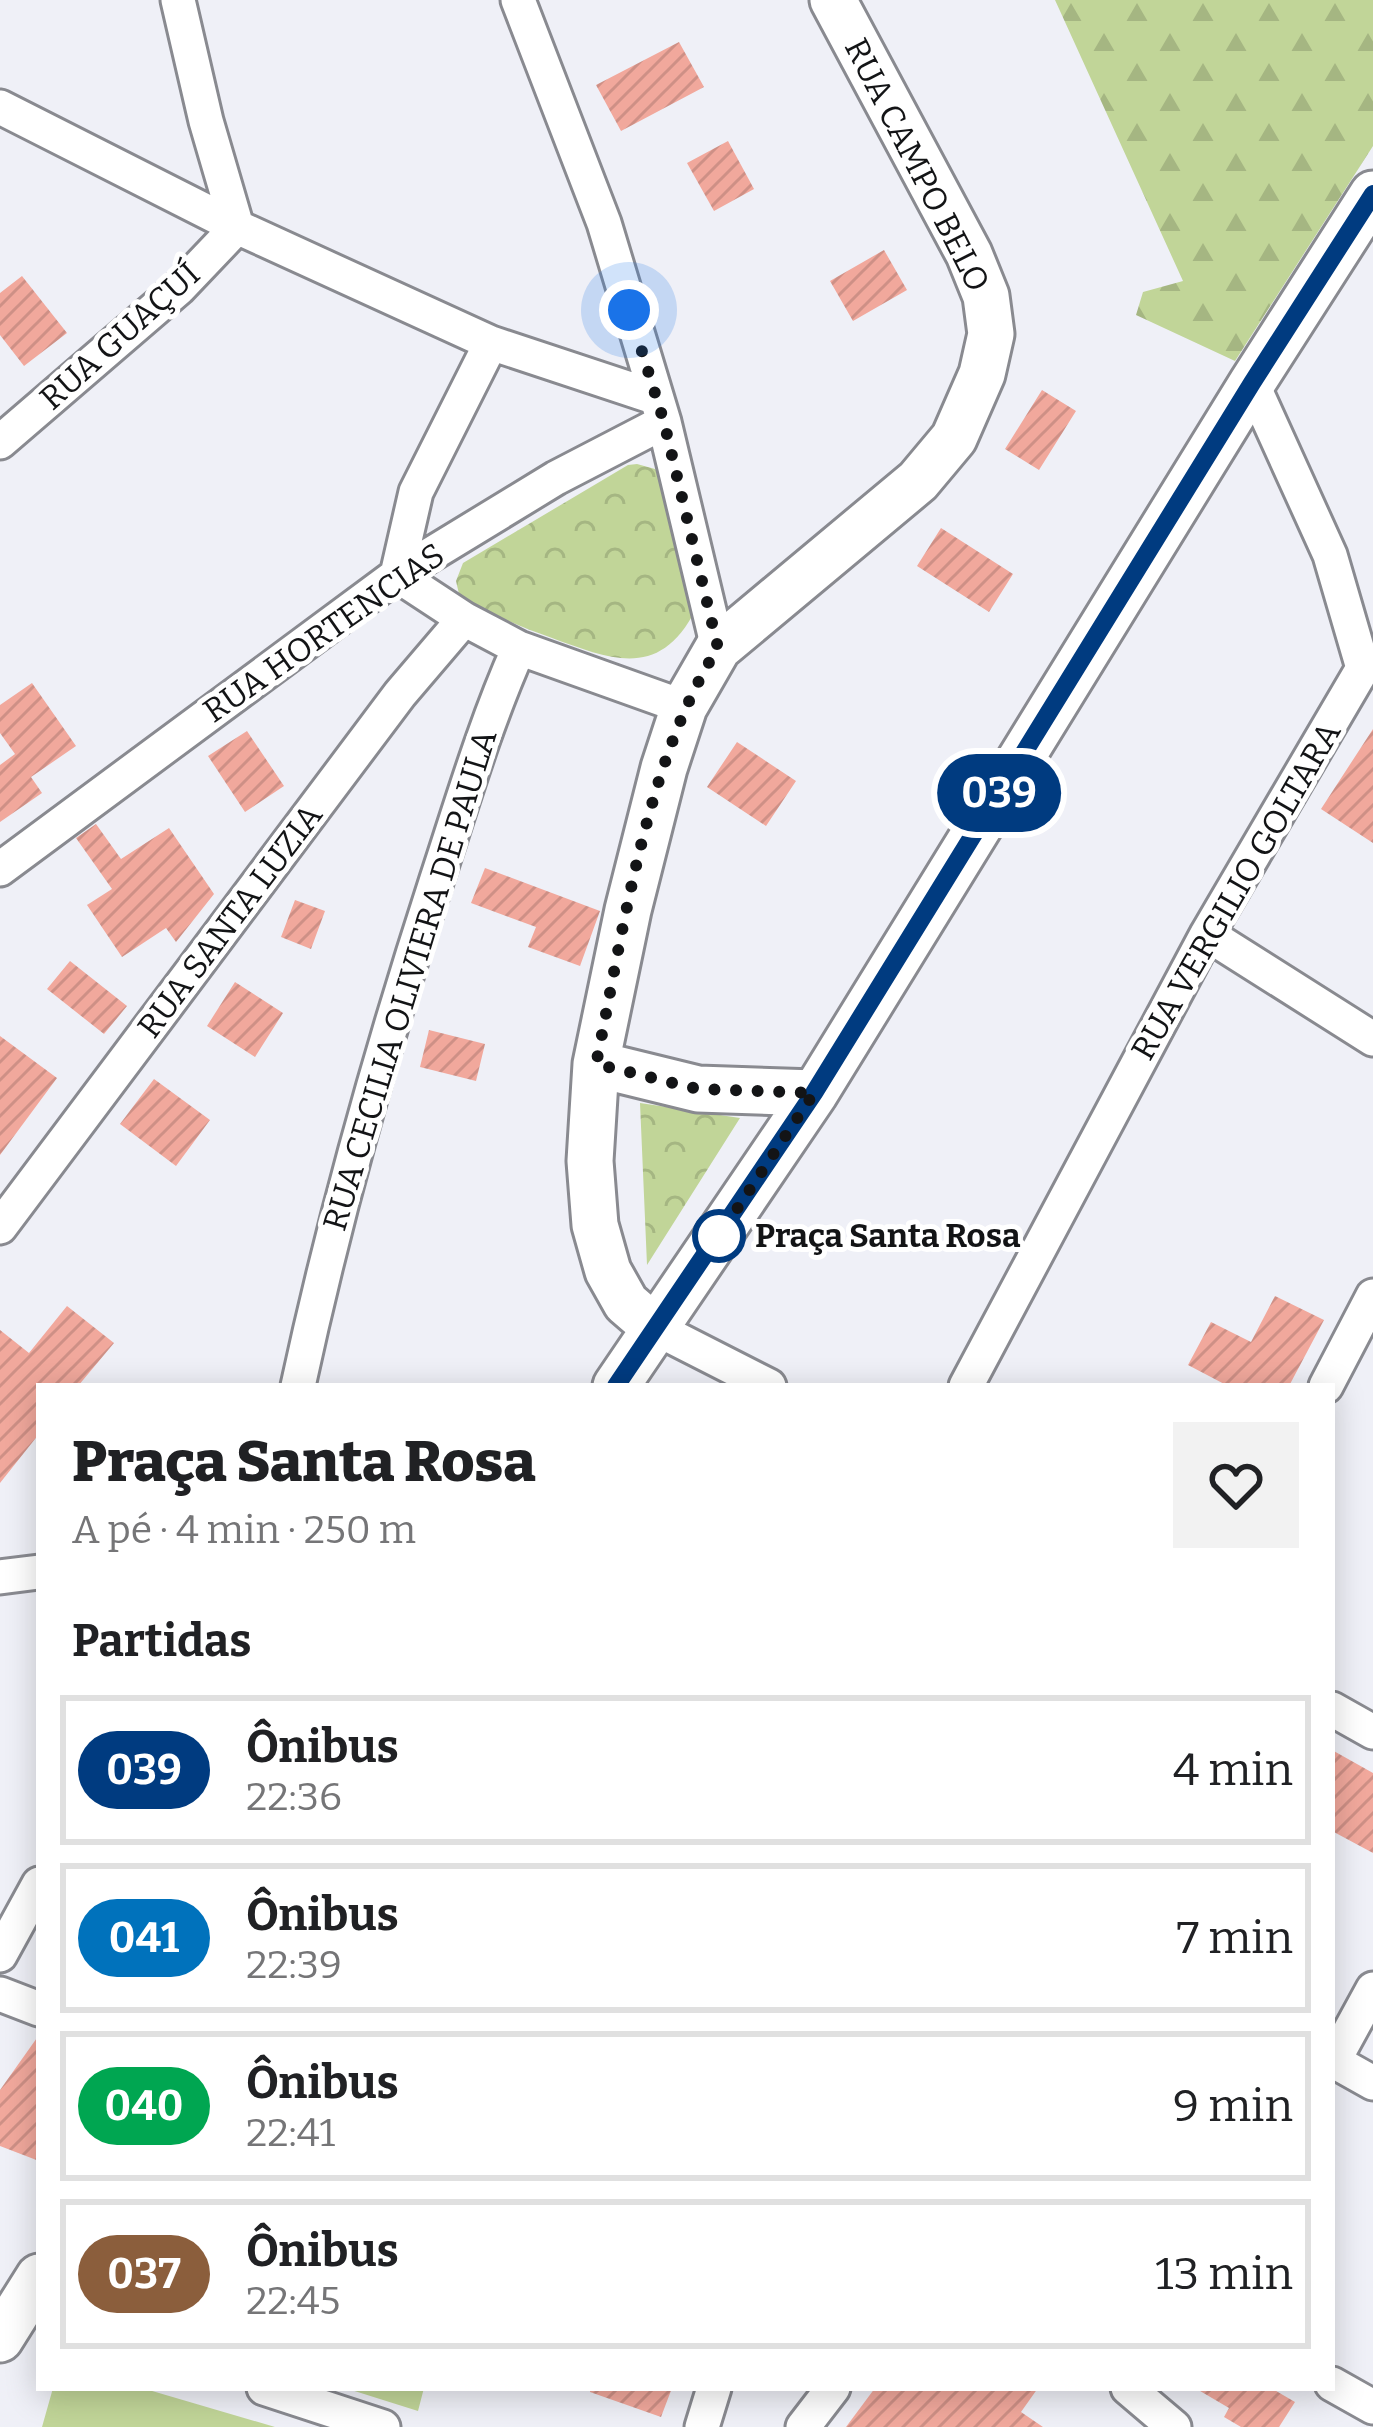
<!DOCTYPE html>
<html lang="pt">
<meta charset="utf-8">
<style>
body{margin:0;font-family:Bitter,serif;background:#f2f2f2;color:#202124;height:100vh;display:flex;flex-direction:column;font-size:45px;white-space:nowrap}
*{box-sizing:border-box;margin:0}
p{font-size:39px;color:#757577}
.icon{flex:none;width:66px;height:66px;fill:none;stroke:currentColor;stroke-width:2;stroke-linecap:round;stroke-linejoin:round}
.map{position:relative;flex:1;overflow:hidden}
.drawer{position:absolute;left:36px;top:1383px;width:1299px;height:1008px;display:flex;flex-direction:column;background:#fff;border-radius:0px;box-shadow:0 6px 30px #0003}
.drawer>*{flex:none}
.badge{padding:0 24px;border-radius:39px;font-size:42px;line-height:78px}
.you{position:absolute;width:60px;height:60px;margin:-30px;border:9px solid #fff;border-radius:50%;background:#1a73e8;box-shadow:0 0 0 18px #1a73e833}
.map>.badge{position:absolute;translate:-50% -50%;box-shadow:0 0 0 6px #fff}
h2{padding:0 36px;font-size:45px;line-height:108px}
.round{display:grid;place-items:center;flex:none;width:126px;height:126px;border-radius:0px;background:#f2f2f2}
.summary{display:flex;align-items:center;justify-content:space-between;height:204px;padding:0 36px}
h1{font-size:57px;font-weight:800;line-height:90px}
ul{padding:0;list-style:none}
li{display:flex;align-items:center;gap:36px;height:150px;margin:0 24px 18px;padding:0 12px;border:6px solid #e0e0e0;border-radius:0px}
li div{flex:1}
li b{display:block;font-size:45px}
li em{font-style:normal}
li .badge{min-width:132px;font-weight:700;text-align:center}
.map>svg:first-child{display:block}
.grass{fill:#c1d598}
.forest{fill:url(#forest-firs)}
.park{fill:url(#park-crowns)}
.building{fill:url(#building-hatch)}
.lines{fill:none;stroke-linecap:round;stroke-linejoin:round}
.street-casing{stroke:#898a90;stroke-width:39}
.secondary-casing{stroke:#898a90;stroke-width:51}
.street{stroke:#fff;stroke-width:33}
.secondary{stroke:#fff;stroke-width:45}
.line-casing{stroke:#fff;stroke-width:27}
.line{stroke:#003b80;stroke-width:18}
.walk{stroke:#131416;stroke-width:12;stroke-dasharray:0 21.6}
.stop-dot{fill:#fff;stroke:#003b80;stroke-width:6}
.labels{text-anchor:middle;dominant-baseline:central;stroke-width:10;stroke-linejoin:round;paint-order:stroke}
.street-label{font-size:33px;fill:#131416;stroke:#fff}
.stop-label{font-size:33px;font-weight:bold;fill:#131416;stroke:#fff;text-anchor:start}
</style>
<div class="map">
<svg width="1373" height="2427" viewBox="0 0 1373 2427">
<defs>
<pattern id="forest-firs" width="22" height="20" patternUnits="userSpaceOnUse" patternTransform="scale(3)"><rect width="22" height="20" fill="#c1d598"/><path d="M5 1l3.5 6h-7zM16 11l3.5 6h-7z" fill="#a5b682"/></pattern>
<pattern id="park-crowns" width="20" height="18" patternUnits="userSpaceOnUse" patternTransform="scale(3)"><rect width="20" height="18" fill="#c1d598"/><path d="M2 6a3 3 0 1 1 6 0M12 15a3 3 0 1 1 6 0" fill="none" stroke="#a5b682"/></pattern>
<pattern id="building-hatch" width="6" height="6" patternUnits="userSpaceOnUse" patternTransform="scale(3)"><rect width="6" height="6" fill="#f1a89c"/><path d="M-1 1l2-2M0 6l6-6M5 7l2-2" fill="none" stroke="#ce9086"/></pattern>
</defs>
<rect width="100%" height="100%" fill="#eff0f7"/>
<!-- grass -->
<path class="grass" d="M53 2388H142L275 2427H42Z
M345 2388H424L418 2411Z"/>
<!-- forest -->
<path class="forest" d="M1055 0H1373V146L1235 361 1136 315 1143 292 1183 281Z"/>
<!-- park -->
<path class="park" d="M637 464 655 469 662 476 696 609C660 680 612 660 552 638 518 626 489 614 459 594L456 581 463 563 628 465Z
M640 1103 740 1118 647 1265Z"/>
<!-- building -->
<path class="building" d="M679 42 704 87 621 131 596 85Z
M728 141 754 189 714 211 687 163Z
M884 250 907 290 853 321 830 281Z
M22 276 67 333 24 366 0 335V293Z
M1042 390 1076 411 1039 470 1005 449Z
M941 528 1013 574 989 612 917 566Z
M32 683 76 746 31 777 42 793 0 822V765L15 754 0 733V705Z
M1373 729V843L1321 809Z
M247 731 284 786 245 812 208 756Z
M737 742 796 781 766 826 707 787Z
M96 824 121 859 169 828 214 894 176 942 166 928 122 957 87 905 112 889 76 838Z
M485 868 600 911 580 966 528 947 536 927 471 903Z
M295 900 325 911 311 949 281 937Z
M70 961 127 1006 104 1034 47 989Z
M235 982 283 1013 255 1057 207 1026Z
M429 1030 485 1044 476 1081 420 1067Z
M0 1036 57 1078 0 1155Z
M154 1079 210 1120 176 1166 120 1124Z
M1275 1296 1324 1320 1289 1386H1228L1188 1365 1211 1322 1251 1342Z
M67 1306 114 1343 78 1386H39V1434L0 1483V1330L29 1353Z
M1332 1750 1373 1773V1853L1332 1831Z
M39 2035V2161L0 2146V2090Z
M590 2388H672L661 2417 590 2392Z
M875 2388H1038L1021 2412 1043 2427H846Z
M1195 2388H1271L1295 2402 1279 2427H1241L1224 2417 1229 2408Z"/>
<g class="lines">
<!-- street casing -->
<g class="street-casing">
<path id="street" d="M518 0 604 223 664 422 718 648
M0 107 237 227 491 343 654 397
M491 343 416 492 397 575 464 619 519 648 684 707
M0 442 179 288 237 227 206 121 178 0
M0 869 397 575 556 478 664 422
M1207 934 1373 1039
M0 1227 400 694 464 619
M655 1328 769 1386
M298 1386C335 1215 382 1048 436 882 462 803 485 724 519 648
M966 1386 1207 934 1363 668 1330 555 1252 383
M1326 1386 1373 1296
M0 1577 39 1572
M1332 1709 1373 1732
M0 1955 39 1884
M0 1994 39 2009
M1332 2060 1373 2083
M1332 2064 1373 1989
M1332 2384 1373 2407
M264 2388 383 2427
M1128 2388 1174 2427
M702 2427 714 2388
M803 2427 833 2388"/>
</g>
<!-- secondary casing -->
<g class="secondary-casing">
<path id="secondary" d="M596 1064 698 1089 815 1093
M655 1328 626 1303 608 1271 595 1225 590 1161 596 1064 628 910 664 768 684 707 718 648 918 481 954 438 982 374 991 334 986 296 969 254 833 0
M616 1386 815 1093 1252 383 1373 194
M0 2339 39 2277"/>
</g>
<!-- street -->
<use href="#street" class="street"/>
<!-- secondary -->
<use href="#secondary" class="secondary"/>
</g>
<g class="lines">
<!-- line casing -->
<g class="line-casing">
<path id="line" d="M616 1386 814 1093 1252 383 1373 194"/>
</g>
<!-- line -->
<use href="#line" class="line"/>
<!-- walk -->
<path class="walk" d="M629 310 664 422 718 648C646 759 623 934 596 1064L698 1089 814 1093 719 1236"/>
</g>
<!-- markers -->
<circle class="stop-dot" cx="719" cy="1236" r="24"/>
<g class="labels">
<!-- street labels -->
<g class="street-label">
<text transform="translate(917 165) rotate(63)">RUA CAMPO BELO</text>
<text transform="translate(120 336) rotate(-42)">RUA GUAÇUÍ</text>
<text transform="translate(324 633) rotate(-35)">RUA HORTENCIAS</text>
<text transform="translate(1236 891) rotate(-60)">RUA VERGILIO GOLTARA</text>
<text transform="translate(230 921) rotate(-53)">RUA SANTA LUZIA</text>
<text transform="translate(410 980) rotate(-73)">RUA CECILIA OLIVIERA DE PAULA</text>
</g>
<!-- stop labels -->
<g class="stop-label">
<text x="755" y="1236">Praça Santa Rosa</text>
</g>
</g>
</svg>
<div class="you" style="left:629px;top:310px"></div>
<b class="badge" style="left:999px;top:793px;background:#003b80;color:#fff">039</b>
<section class="drawer">
<div class="summary"><div><h1>Praça Santa Rosa</h1><p>A pé · 4 min · 250 m</p></div><a class="round"><svg class="icon" aria-label="heart" viewBox="0 0 24 24"><path d="M12 20l-8-8c-3-5 5-10 8-4 3-6 11-1 8 4z"/></svg></a></div>
<h2>Partidas</h2>
<ul>
<li><span class="badge" style="background:#003b80;color:#fff">039</span><div><b>Ônibus</b><p>22:36</p></div><em>4 min</em></li>
<li><span class="badge" style="background:#0072bc;color:#fff">041</span><div><b>Ônibus</b><p>22:39</p></div><em>7 min</em></li>
<li><span class="badge" style="background:#00a651;color:#fff">040</span><div><b>Ônibus</b><p>22:41</p></div><em>9 min</em></li>
<li><span class="badge" style="background:#8b5e3c;color:#fff">037</span><div><b>Ônibus</b><p>22:45</p></div><em>13 min</em></li>
</ul>
</section>
</div>
